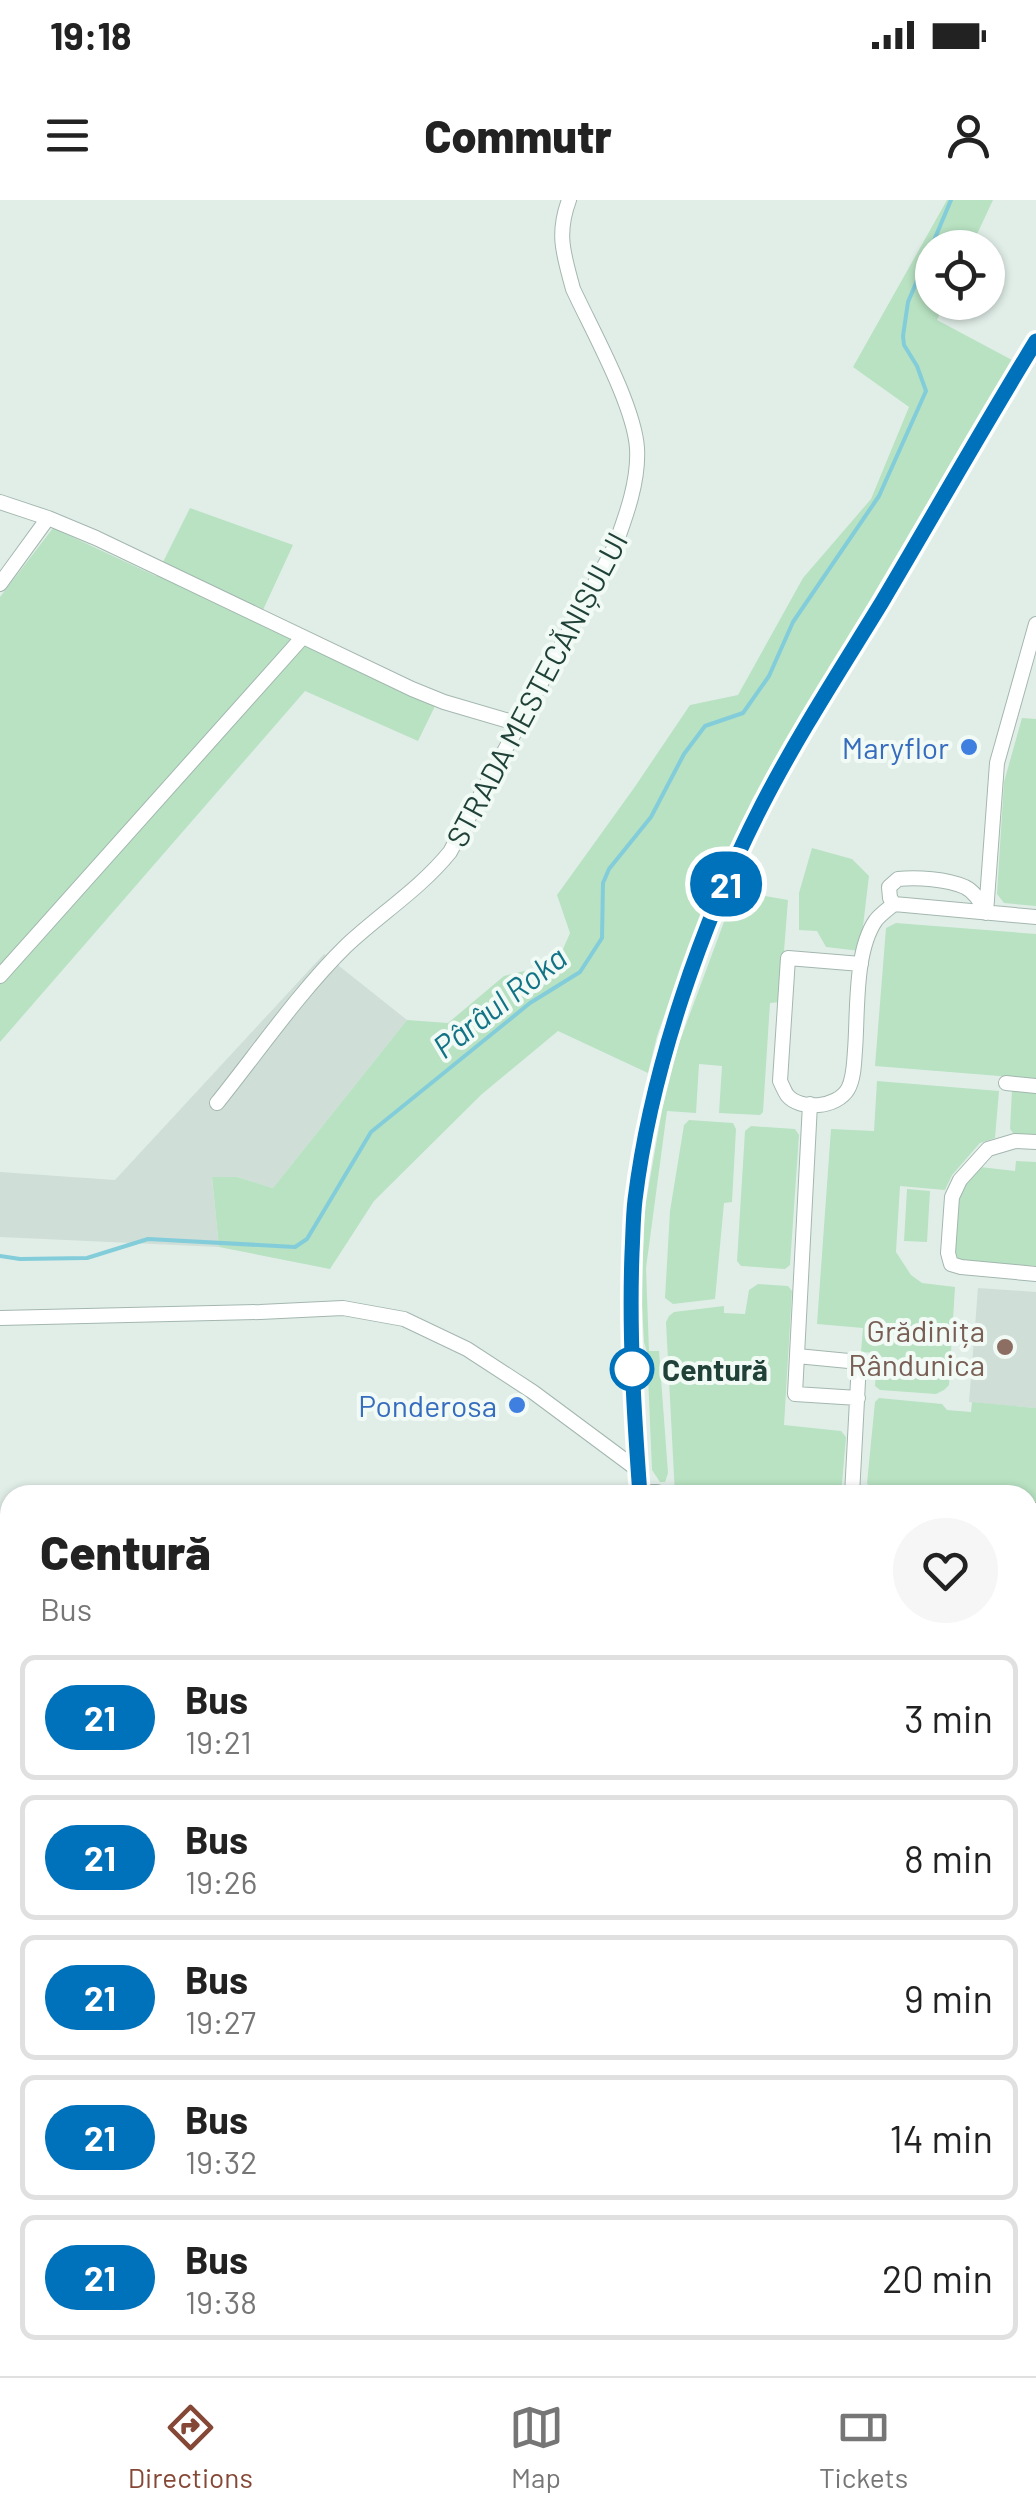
<!DOCTYPE html>
<meta charset="utf-8">
<style>
body{margin:0;font-family:Barlow,sans-serif;background:#f6f6f6;color:#222;height:100vh;display:flex;flex-direction:column;font-size:38px;white-space:nowrap}
*{box-sizing:border-box;margin:0}
p{font-size:32px;color:#767676}
.icon{flex:none;width:55px;height:55px;fill:none;stroke:currentColor;stroke-width:2;stroke-linecap:round;stroke-linejoin:round}
.map{position:relative;flex:1;overflow:hidden}
.side{position:absolute;left:0px;top:1285px;width:1038px;height:892px;display:flex;flex-direction:column;background:#fff;border-radius:30px 30px 0 0;box-shadow:0 2px 8px #0004}
.side>*{flex:none}
.badge{padding:0 20px;border-radius:32px;font-size:35px;line-height:65px}
.buttons{position:absolute;left:915px;top:30px;display:grid;gap:20px}
.buttons a{display:grid;place-items:center;width:90px;height:90px;border-radius:50%;background:#fff;box-shadow:0 2px 8px #0004;font-size:50px}
.map>.badge{position:absolute;translate:-50% -50%;box-shadow:0 0 0 5px #fff}
.round{display:grid;place-items:center;flex:none;width:105px;height:105px;border-radius:52px;background:#f6f6f6}
.overview{display:flex;align-items:center;justify-content:space-between;height:170px;padding:0 40px}
h1{font-size:48px;font-weight:800;line-height:75px}
ul{padding:0;list-style:none}
li{display:flex;align-items:center;gap:30px;height:125px;margin:0 20px 15px;padding:0 20px;border:5px solid #e0e0e0;border-radius:15px}
li div{flex:1}
li b{display:block;font-size:38px}
li em{font-style:normal}
li .badge{min-width:110px;font-weight:700;text-align:center}
.status{display:flex;justify-content:space-between;align-items:center;height:70px;padding:0 50px;background:#fff;direction:ltr}
.status svg{height:28px;fill:currentColor}
header{display:flex;justify-content:space-between;align-items:center;height:130px;padding:0 40px;background:#fff;font-size:45px;font-weight:800}
.tabs{display:flex;justify-content:space-around;align-items:center;height:140px;border-top:2px solid #e0e0e0;background:#fff;font-size:28px;color:#767676}
.tabs a{display:grid;justify-items:center;gap:5px}
.tabs .on{color:#854836}
.map>svg:first-child{display:block}
.built{fill:#cfded7}
.green{fill:#b8e2c2}
.lines{fill:none;stroke-linecap:round;stroke-linejoin:round}
.stream{stroke:#83cdda;stroke-width:4}
.minor-casing{stroke:#a3b7af;stroke-width:16}
.major-casing{stroke:#c0cac7;stroke-width:20}
.minor{stroke:#fff;stroke-width:14}
.major{stroke:#60a995;stroke-width:18}
.line-casing{stroke:#fff;stroke-width:22}
.line{stroke:#0072bc;stroke-width:15}
.shop-dot{fill:#3f7fe0;stroke:#f2faf6;stroke-width:4}
.education-dot{fill:#8d6e63;stroke:#f2faf6;stroke-width:4}
.stop-dot{fill:#fff;stroke:#0072bc;stroke-width:5}
.labels{text-anchor:middle;dominant-baseline:central;stroke-width:8;stroke-linejoin:round;paint-order:stroke}
.street-label{font-size:30px;fill:#1f4137;stroke:#f2faf6}
.shop-label{font-size:30px;fill:#366cbe;stroke:#f2faf6;text-anchor:end}
.education-label{font-size:30px;fill:#785e54;stroke:#f2faf6;text-anchor:end}
.stop-label{font-size:30px;font-weight:bold;fill:#1f4137;stroke:#f2faf6;text-anchor:start}
.water-label{font-size:32px;font-style:italic;fill:#117385;stroke:#f2faf6}
</style>
<div class="status"><b>19:18</b><svg viewBox="0 0 49 12"><path d="M0 12V9h3v3zM5 12V6h3v6zM10 12V3h3v9zM15 12V0h3v12zM26 1h20v11H26zM47 4h2v5h-2z"/></svg></div>
<header><svg class="icon" aria-label="menu" viewBox="0 0 24 24"><path d="M4 6h16M4 12h16M4 18h16"/></svg>Commutr<svg class="icon" aria-label="person" viewBox="0 0 24 24"><circle cx="12" cy="8" r="4"/><path d="M4 21q1-7 8-7t8 7"/></svg></header>
<div class="map">
<svg width="1036" height="2176" viewBox="0 0 1036 2176">
<rect width="100%" height="100%" fill="#e1eee8"/>
<!-- built -->
<path class="built" d="M324 754 407 820 273 988 237 977 212 978 219 1047 0 1037V972L115 980Z
M978 1088 1036 1092V1208L969 1202Z"/>
<!-- green -->
<path class="green" d="M947 0H993L971 47 932 48V102L945 103 937 120 1012 160 753 598 694 733 657 836 648 873 558 831 482 894 374 1001 330 1069 219 1047 212 977H237L273 988 407 820 448 823 504 776 557 763 570 733 557 695 634 588 690 505 738 495 803 378 871 299 909 207 853 167Z
M190 308 293 345 257 423 435 506 418 541 305 491 0 842V397L53 328 156 376Z
M1022 518 1036 519V706L1004 703 997 694 1004 582Z
M812 648 852 659 869 676 860 751 826 747 817 731 799 730V693Z
M753 694 788 700 780 802 770 803 763 912 760 915 719 913 722 866 699 864 696 913 667 911 646 1068 649 1151H659L668 1273 665 1282H660L652 1270 647 1152 644 1142 642 1105 643 1033 646 1002 662 910 678 846 731 703 739 698Z
M896 723 1036 734V879L875 866 886 728Z
M877 881 999 891 995 938 980 943 952 975 945 990 900 986 896 1052 911 1075 922 1083 955 1087 949 1185 944 1190 936 1194 880 1190 875 1186 877 1153 861 1152 863 1128 817 1124 831 929 874 931Z
M1012 890 1036 891V940L1017 938 1010 929Z
M689 920 733 923 736 929 732 1002 724 1003 715 1099 673 1104 665 1098 670 1011 684 925Z
M751 926 795 929 799 935 790 1065 785 1069 741 1066 737 1061 745 931Z
M1016 961 1036 962V1066L957 1060 954 1056 958 994 980 967 1015 971Z
M907 989 930 991 927 1042 904 1041Z
M758 1084 788 1086 792 1091 784 1225 841 1231 846 1237 841 1295H675L666 1122 669 1116 674 1112 724 1106V1113L745 1114 749 1090Z
M879 1198 942 1204 947 1210 971 1212 972 1202 1036 1208V1302L1028 1301V1295H950L871 1289 867 1283 875 1202Z
M1028 1317H1036V1496L1028 1495Z
M1028 1562H1036V1780L1028 1779Z
M0 1599H10V1934L0 1920Z
M1028 2092 1036 2093V2176H914L915 2168H1028Z
M174 2168H671L669 2176H180Z
M696 2168H828L827 2176H694Z"/>
<g class="lines">
<!-- stream -->
<path class="stream" d="M0 1056 20 1059 87 1058 148 1039 295 1047 307 1039 371 932 530 803 580 772 602 738 603 683 609 669 651 617 684 554 705 526 743 513 769 476 793 422 879 296 926 191 917 166 904 145 903 136 908 102 951 0"/>
<!-- minor casing -->
<g class="minor-casing">
<path id="minor" d="M0 302 48 318 96 338 412 489 444 502 519 524
M0 384 48 318
M894 704 1036 717
M894 704 890 698 889 687 898 679C917 677 947 679 965 687 975 692 981 702 985 712
M986 713 997 563 1036 424
M861 764 788 758 780 881C780 881 786 894 787 895 800 911 837 908 848 889 854 878 854 863 855 850 858 813 854 751 876 720 881 714 888 709 894 704
M0 776 302 438
M1006 883 1036 886
M217 903C258 852 300 791 346 746 380 714 420 689 450 652L615 346C626 316 639 281 637 248 634 205 592 130 573 89 564 55 556 35 569 0
M810 904 795 1194 858 1198
M1036 942 1015 941 988 949 960 980 952 997 948 1053 951 1064 961 1067 1036 1074
M0 1118 260 1112 343 1108 404 1119 467 1149 533 1192 638 1270
M797 1156 859 1162 852 1295
M640 1292H657L660 1295
M1028 1310H1036
M1028 1502 1036 1503
M1028 1927 1036 1936"/>
</g>
<!-- major casing -->
<g class="major-casing">
<path id="major" d="M640 1295C634 1214 629 1134 632 1053 633 1035 633 1017 635 1000 651 869 702 722 762 604 798 535 841 469 882 402 934 315 983 227 1036 141
M683 2176 685 2168"/>
</g>
<!-- minor -->
<use href="#minor" class="minor"/>
<!-- major -->
<use href="#major" class="major"/>
</g>
<g class="lines">
<!-- line casing -->
<g class="line-casing">
<path id="line" d="M640 1295C634 1214 629 1134 632 1053 633 1035 633 1017 635 1000 651 869 702 722 762 605 798 535 841 469 882 402 933 316 983 227 1036 141"/>
</g>
<!-- line -->
<use href="#line" class="line"/>
</g>
<!-- markers -->
<g class="shop-dot">
<circle cx="969" cy="547" r="10"/>
<circle cx="517" cy="1205" r="10"/>
</g>
<circle class="education-dot" cx="1005" cy="1147" r="10"/>
<circle class="stop-dot" cx="632" cy="1169" r="20"/>
<g class="labels">
<!-- street labels -->
<g class="street-label">
<text transform="translate(536 489) rotate(-62)">STRADA MESTECĂNIȘULUI</text>
</g>
<!-- shop labels -->
<g class="shop-label">
<text x="949" y="547">Maryflor</text>
<text x="497" y="1205">Ponderosa</text>
</g>
<!-- education labels -->
<g class="education-label">
<text x="985" y="1130">Grădinița<tspan x="985" dy="34">Rândunica</tspan></text>
</g>
<!-- stop labels -->
<g class="stop-label">
<text x="662" y="1169">Centură</text>
</g>
<!-- water labels -->
<g class="water-label">
<text transform="translate(499 801) rotate(-38)">Pârâul Roka</text>
</g>
</g>
</svg>
<div class="buttons">
<a><svg class="icon" aria-label="locate" viewBox="0 0 24 24"><circle cx="12" cy="12" r="6"/><path d="M12 2v4M12 18v4M2 12h4M18 12h4"/></svg></a>
</div>
<b class="badge" style="left:726px;top:684px;background:#0072bc;color:#fff">21</b>
<section class="side">
<div class="overview"><div><h1>Centură</h1><p>Bus</p></div><a class="round"><svg class="icon" aria-label="heart" viewBox="0 0 24 24"><path d="M12 20l-8-8c-3-5 5-10 8-4 3-6 11-1 8 4z"/></svg></a></div>
<ul>
<li><span class="badge" style="background:#0072bc;color:#fff">21</span><div><b>Bus</b><p>19:21</p></div><em>3 min</em></li>
<li><span class="badge" style="background:#0072bc;color:#fff">21</span><div><b>Bus</b><p>19:26</p></div><em>8 min</em></li>
<li><span class="badge" style="background:#0072bc;color:#fff">21</span><div><b>Bus</b><p>19:27</p></div><em>9 min</em></li>
<li><span class="badge" style="background:#0072bc;color:#fff">21</span><div><b>Bus</b><p>19:32</p></div><em>14 min</em></li>
<li><span class="badge" style="background:#0072bc;color:#fff">21</span><div><b>Bus</b><p>19:38</p></div><em>20 min</em></li>
</ul>
</section>
</div>
<nav class="tabs">
<a class="on"><svg class="icon" aria-label="directions" viewBox="0 0 24 24"><path d="M12 3l9 9-9 9-9-9zM9 14v-3h6M13 9l2 2-2 2"/></svg>Directions</a>
<a><svg class="icon" aria-label="map" viewBox="0 0 24 24"><path d="M3 6l6-2 6 2 6-2v14l-6 2-6-2-6 2zM9 4v14M15 6v14"/></svg>Map</a>
<a><svg class="icon" aria-label="tickets" viewBox="0 0 24 24"><path d="M3 7h18v10H3zM15 7v10"/></svg>Tickets</a>
</nav>
